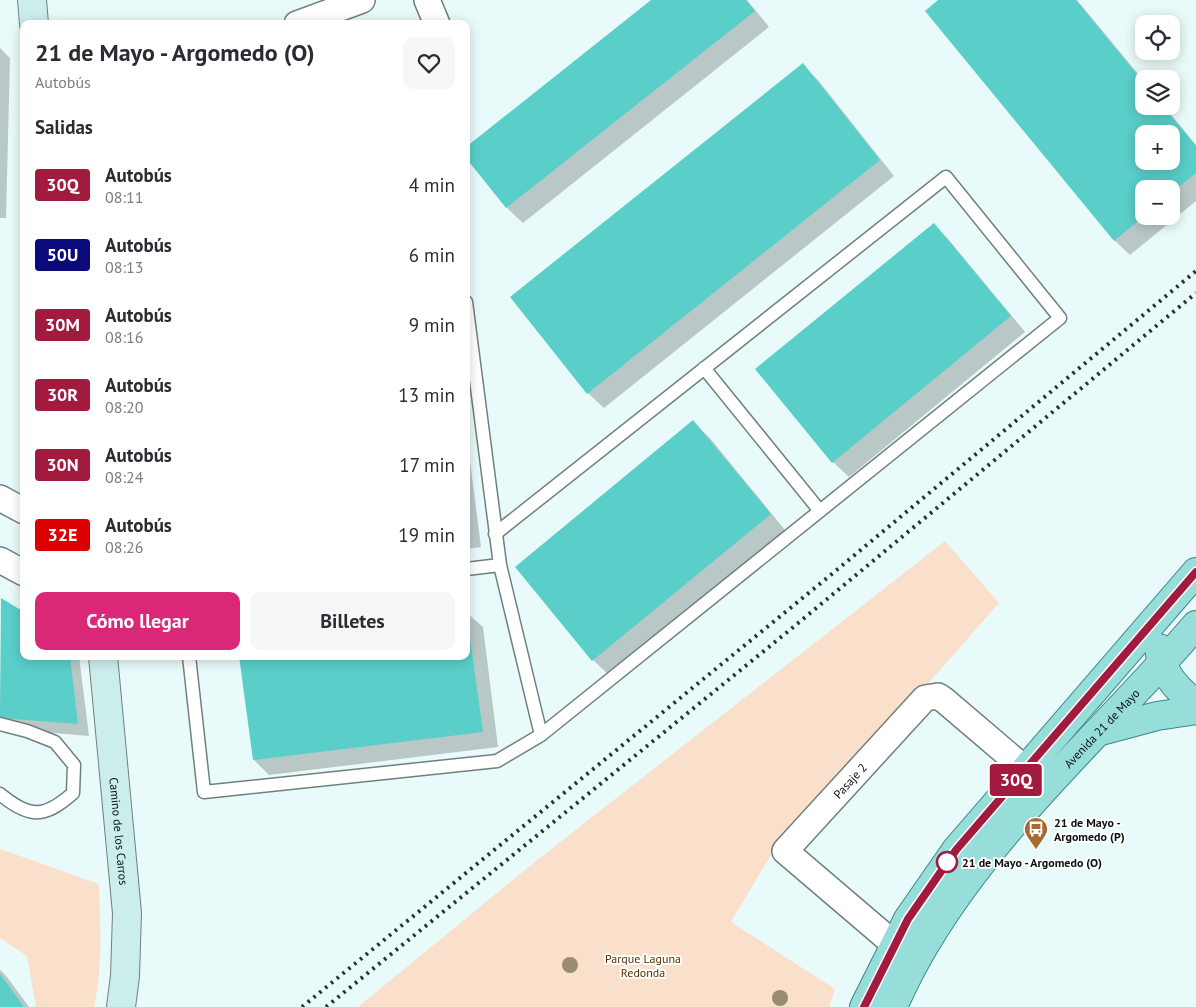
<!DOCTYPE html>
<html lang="es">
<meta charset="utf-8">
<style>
body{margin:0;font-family:"PT Sans",sans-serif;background:#f7f7f7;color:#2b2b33;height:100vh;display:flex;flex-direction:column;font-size:19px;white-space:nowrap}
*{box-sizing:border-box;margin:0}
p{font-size:16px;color:#7c7c81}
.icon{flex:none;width:28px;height:28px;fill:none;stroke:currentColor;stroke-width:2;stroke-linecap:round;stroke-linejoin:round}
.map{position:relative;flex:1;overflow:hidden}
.side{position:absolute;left:20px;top:20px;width:450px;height:640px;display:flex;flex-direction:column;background:#fff;border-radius:10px;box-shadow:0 2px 12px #0003}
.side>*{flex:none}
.badge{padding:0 10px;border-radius:4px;font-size:18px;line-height:32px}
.tools{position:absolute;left:1135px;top:15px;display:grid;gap:10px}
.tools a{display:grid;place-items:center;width:45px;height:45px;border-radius:10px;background:#fff;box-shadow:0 2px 12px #0003;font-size:25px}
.map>.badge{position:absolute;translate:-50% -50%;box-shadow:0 0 0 2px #fff}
h2{padding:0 15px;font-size:19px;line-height:45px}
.round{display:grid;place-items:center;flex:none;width:52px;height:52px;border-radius:10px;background:#f7f7f7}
.head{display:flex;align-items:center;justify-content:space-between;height:85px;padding:0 15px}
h1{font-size:24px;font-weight:700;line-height:38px}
.button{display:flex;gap:10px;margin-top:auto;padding:10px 15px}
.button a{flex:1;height:58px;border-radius:10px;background:#db2777;color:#fff;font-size:20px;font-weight:700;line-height:58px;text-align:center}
.button a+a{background:#f7f7f7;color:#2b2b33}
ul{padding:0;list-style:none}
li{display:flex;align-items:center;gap:15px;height:70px;padding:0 15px}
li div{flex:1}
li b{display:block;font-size:19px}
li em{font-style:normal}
li .badge{min-width:55px;font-weight:700;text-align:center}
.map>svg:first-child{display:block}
.green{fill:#fadfca}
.shadow{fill:#0003;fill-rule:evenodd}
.building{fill:#5acec9;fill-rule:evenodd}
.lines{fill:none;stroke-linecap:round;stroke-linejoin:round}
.lane-casing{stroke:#70807f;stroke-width:15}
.street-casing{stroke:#70807f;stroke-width:28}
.secondary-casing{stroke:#70807f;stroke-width:30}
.primary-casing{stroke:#398884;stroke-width:30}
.lane{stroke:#fff;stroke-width:12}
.street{stroke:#fff;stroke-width:25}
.secondary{stroke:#cbeeed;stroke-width:28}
.primary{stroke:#97dedb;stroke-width:28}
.rail{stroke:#2a3130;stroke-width:4;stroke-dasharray:2.5 5;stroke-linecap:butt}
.tree{fill:#9a8b72}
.line-casing{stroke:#fff;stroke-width:11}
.line{stroke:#a31a3f;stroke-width:8}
.stop-dot{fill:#fff;stroke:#a31a3f;stroke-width:2.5}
.labels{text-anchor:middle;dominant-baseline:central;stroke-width:4;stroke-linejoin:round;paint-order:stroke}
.street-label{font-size:12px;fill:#0b1110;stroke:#fff}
.poi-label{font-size:12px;font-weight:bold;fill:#0b1110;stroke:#fff;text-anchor:start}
.stop-label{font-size:12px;font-weight:bold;fill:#0b1110;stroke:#fff;text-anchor:start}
.park-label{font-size:12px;fill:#5a3103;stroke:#fff}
</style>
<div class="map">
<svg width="1196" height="1007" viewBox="0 0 1196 1007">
<rect width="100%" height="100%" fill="#e8faf9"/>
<!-- green -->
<path class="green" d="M945 541 999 603 925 687 781 838 731 922 835 989 829 1007H358L536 861Z
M0 849 99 884C100 925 103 967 94 1007H36L27 956 0 938Z"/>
<!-- shadow -->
<path class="shadow" d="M653 0H747L769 27 523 223 507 208 466 156Z
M940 0H1077L1144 81V106H1164L1196 145V201L1130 255 1114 240ZM1144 134H1171V161H1144ZM1144 189H1171V216H1144Z
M0 48 10 58 6 218H0Z
M802 65 818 80 894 176 604 408 588 393 512 297Z
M933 224 949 240 1025 332 849 477 833 462 757 369Z
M693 422 709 437 785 530 609 675 593 660Z
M466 430 481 547 466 549Z
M2 600 24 656H79L89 736 6 729 0 722Z
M466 612 483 627 498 747 269 775 254 760 466 656Z
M0 970 7 977 29 1007H0Z"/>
<!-- building -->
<path class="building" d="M651 0H746L755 11 506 208 466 158V147Z
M938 0H1076L1144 83V106H1163L1196 146V173L1171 193V189H1144V216L1114 241 925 11ZM1144 134H1171V161H1144Z
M803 63 880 160 587 394 510 297Z
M934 223 1011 316 832 463 755 369Z
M693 420 771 514 592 661 515 567Z
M1 598 24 612V656H70L78 724 0 718Z
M466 608 483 732 253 760 239 656H466Z
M0 974 24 1007H0Z"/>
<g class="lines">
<!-- lane casing -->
<g class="lane-casing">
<path id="lane" d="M704 368 820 511
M495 534 946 177 1060 318 541 735
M466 569 500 565
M189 656 204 792 497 761 541 735 500 565 466 302
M0 724 27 731 55 742 74 765 73 793C45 818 30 819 0 794"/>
</g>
<!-- street casing -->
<g class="street-casing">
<g id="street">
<path d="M427 0 437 24"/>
<path d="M297 24 362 0"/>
<path d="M0 498 24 511"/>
<path d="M0 560 24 573"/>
<path id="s1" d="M894 944 785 851 925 698 938 696 944 700 1025 769"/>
</g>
</g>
<!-- secondary casing -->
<g class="secondary-casing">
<g id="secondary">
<path d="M32 0 34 24"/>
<path id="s2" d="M103 656 127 913 125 976 121 1007"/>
</g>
</g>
<!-- primary casing -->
<g class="primary-casing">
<g id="primary">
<path d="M1159 648C1161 671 1177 691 1196 703"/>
<path d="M1101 731 1157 716 1196 710"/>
<path d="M864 1007 908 919 956 850 1196 572"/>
<path id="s3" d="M893 1007C957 858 1092 746 1196 625"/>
</g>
</g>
<!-- lane -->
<use href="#lane" class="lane"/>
<!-- street -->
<use href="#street" class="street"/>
<!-- secondary -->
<use href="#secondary" class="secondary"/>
<!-- primary -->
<use href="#primary" class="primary"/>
<!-- rail -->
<path class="rail" d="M302 1007 827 578 1196 271
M326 1007 791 629 1196 293"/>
</g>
<!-- trees -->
<g class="tree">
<circle cx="570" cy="965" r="8"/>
<circle cx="780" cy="998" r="8"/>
</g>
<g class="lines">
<!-- line casing -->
<g class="line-casing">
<path id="line" d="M864 1007 908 919 956 850 1196 572"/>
</g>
<!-- line -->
<use href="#line" class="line"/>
</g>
<!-- icons -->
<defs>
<g id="bus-pin" transform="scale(1.25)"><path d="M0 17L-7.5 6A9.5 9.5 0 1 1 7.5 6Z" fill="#a86a2f" stroke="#fff"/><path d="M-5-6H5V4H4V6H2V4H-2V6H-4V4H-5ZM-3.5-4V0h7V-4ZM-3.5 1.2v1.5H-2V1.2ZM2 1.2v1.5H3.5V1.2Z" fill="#fff"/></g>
</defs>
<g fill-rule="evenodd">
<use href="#bus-pin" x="1036" y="829"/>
</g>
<!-- markers -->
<circle class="stop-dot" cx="947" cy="862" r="10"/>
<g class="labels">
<!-- street labels -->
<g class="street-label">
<text stroke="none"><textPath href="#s3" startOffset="350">Avenida 21 de Mayo</textPath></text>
<text stroke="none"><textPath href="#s1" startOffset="239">Pasaje 2</textPath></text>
<text stroke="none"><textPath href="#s2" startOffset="176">Camino de los Carros</textPath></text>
</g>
<!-- poi labels -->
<g class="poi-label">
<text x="1054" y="822">21 de Mayo -<tspan x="1054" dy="14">Argomedo (P)</tspan></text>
</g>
<!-- stop labels -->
<g class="stop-label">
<text x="962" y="862">21 de Mayo - Argomedo (O)</text>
</g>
<!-- park labels -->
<g class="park-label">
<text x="643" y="958">Parque Laguna<tspan x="643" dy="14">Redonda</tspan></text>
</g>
</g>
</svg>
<div class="tools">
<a><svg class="icon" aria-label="locate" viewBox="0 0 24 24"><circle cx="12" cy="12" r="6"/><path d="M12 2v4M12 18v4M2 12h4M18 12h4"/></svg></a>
<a><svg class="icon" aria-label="layers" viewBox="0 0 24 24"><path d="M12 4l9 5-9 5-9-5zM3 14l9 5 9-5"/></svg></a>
<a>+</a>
<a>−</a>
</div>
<b class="badge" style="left:1016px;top:780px;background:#a31a3f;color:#fff">30Q</b>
<section class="side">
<div class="head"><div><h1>21 de Mayo - Argomedo (O)</h1><p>Autobús</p></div><a class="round"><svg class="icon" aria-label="heart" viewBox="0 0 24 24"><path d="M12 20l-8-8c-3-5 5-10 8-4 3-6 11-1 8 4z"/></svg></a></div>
<h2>Salidas</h2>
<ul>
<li><span class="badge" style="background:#a31a3f;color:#fff">30Q</span><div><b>Autobús</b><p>08:11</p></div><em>4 min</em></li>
<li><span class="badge" style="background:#0a0a7a;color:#fff">50U</span><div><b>Autobús</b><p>08:13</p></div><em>6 min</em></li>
<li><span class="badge" style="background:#a31a3f;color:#fff">30M</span><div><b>Autobús</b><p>08:16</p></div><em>9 min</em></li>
<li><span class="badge" style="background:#a31a3f;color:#fff">30R</span><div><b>Autobús</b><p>08:20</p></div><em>13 min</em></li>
<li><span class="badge" style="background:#a31a3f;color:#fff">30N</span><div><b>Autobús</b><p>08:24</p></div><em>17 min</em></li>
<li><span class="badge" style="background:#d00;color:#fff">32E</span><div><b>Autobús</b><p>08:26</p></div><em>19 min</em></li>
</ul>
<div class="button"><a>Cómo llegar</a><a>Billetes</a></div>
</section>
</div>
